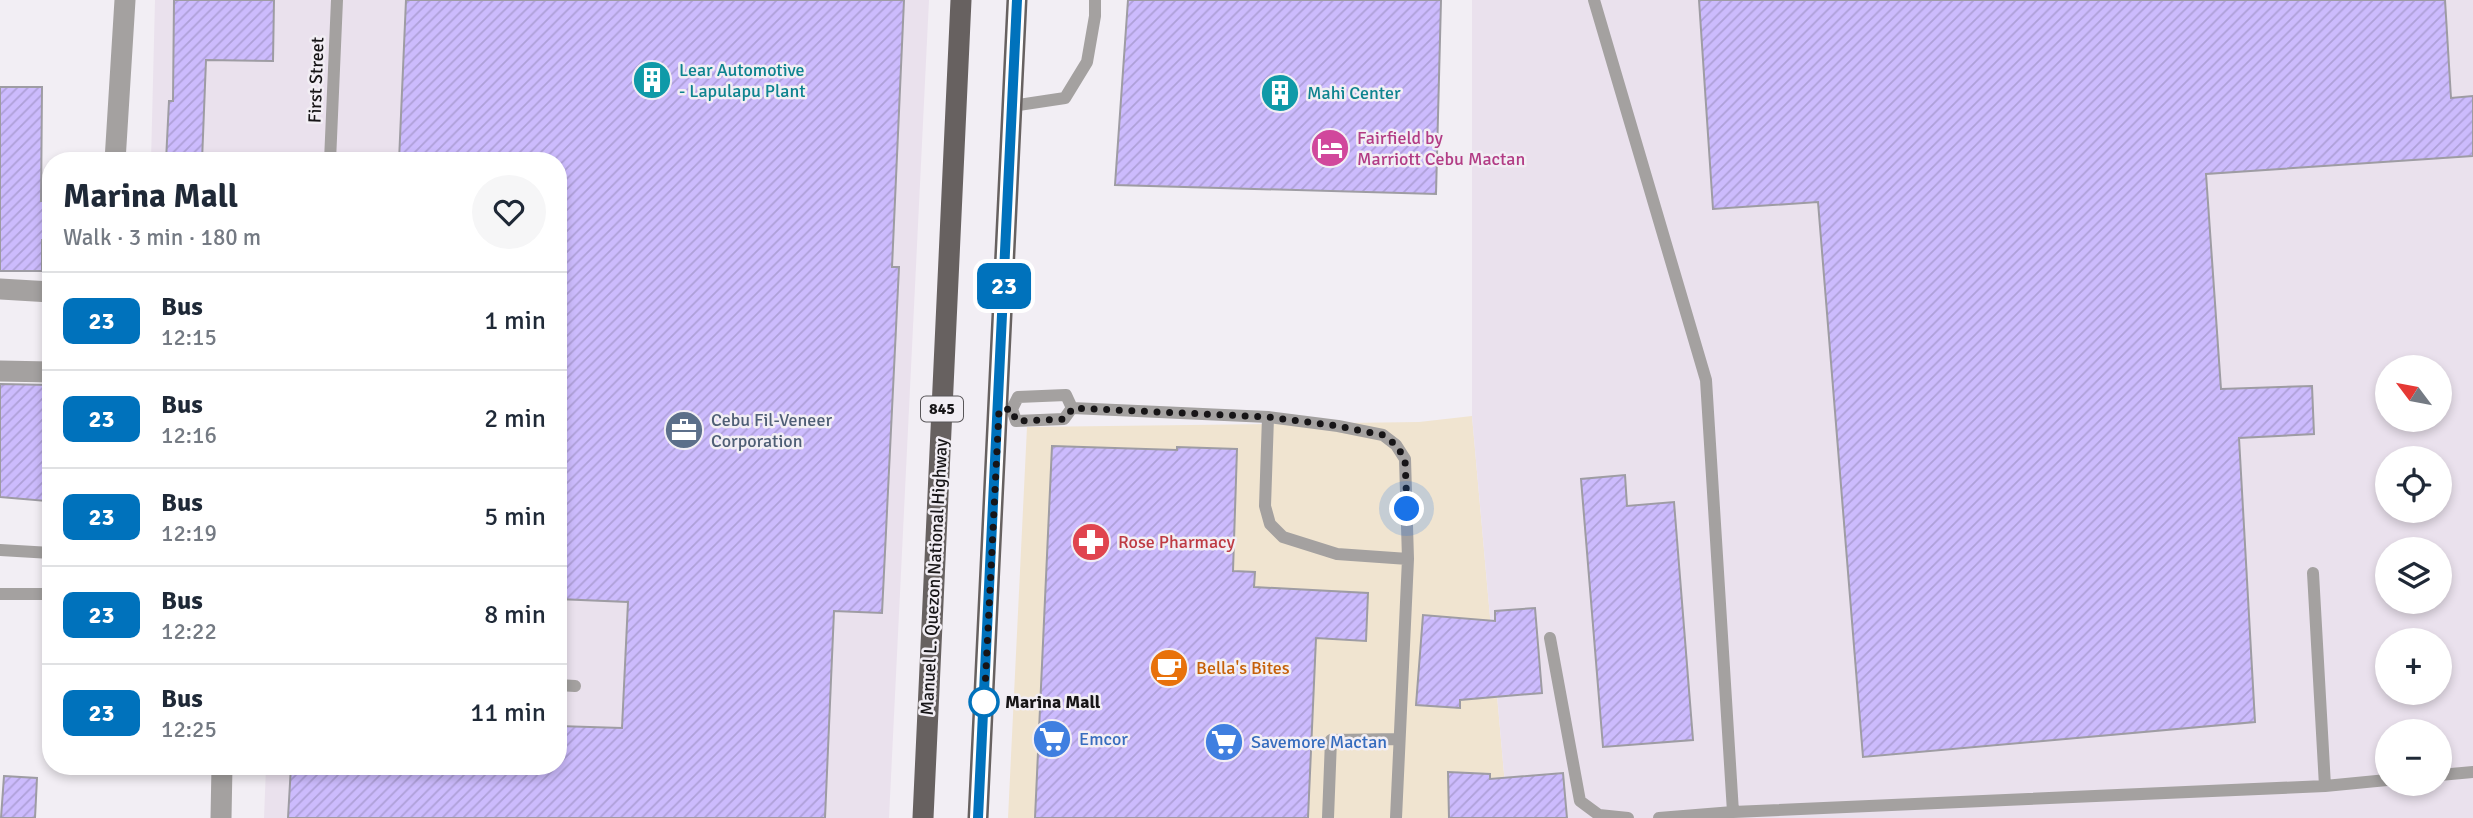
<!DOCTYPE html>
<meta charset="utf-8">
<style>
body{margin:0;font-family:Signika,sans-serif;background:#f6f6f7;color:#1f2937;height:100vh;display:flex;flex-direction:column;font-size:26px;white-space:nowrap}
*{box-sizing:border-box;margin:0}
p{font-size:23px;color:#747a83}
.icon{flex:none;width:38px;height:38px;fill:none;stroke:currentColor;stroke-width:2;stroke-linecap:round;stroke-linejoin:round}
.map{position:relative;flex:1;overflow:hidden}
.side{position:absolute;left:42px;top:152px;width:525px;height:623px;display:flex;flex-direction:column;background:#fff;border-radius:28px;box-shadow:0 4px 10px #0003}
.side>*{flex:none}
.badge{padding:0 14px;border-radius:10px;font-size:24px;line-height:46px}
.needle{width:46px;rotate:302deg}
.fabs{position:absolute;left:2375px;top:355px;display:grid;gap:14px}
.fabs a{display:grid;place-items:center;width:77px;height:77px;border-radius:50%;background:#fff;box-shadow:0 4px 10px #0003;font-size:35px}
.you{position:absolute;width:35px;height:35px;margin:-18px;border:5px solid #fff;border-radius:50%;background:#1a73e8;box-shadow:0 0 0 10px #1a73e833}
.map>.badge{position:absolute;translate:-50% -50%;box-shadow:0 0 0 4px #fff}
.round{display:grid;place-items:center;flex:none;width:74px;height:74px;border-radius:37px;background:#f6f6f7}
.headline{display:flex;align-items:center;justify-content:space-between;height:119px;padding:0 21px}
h1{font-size:33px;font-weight:700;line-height:52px}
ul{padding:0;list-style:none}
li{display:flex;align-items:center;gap:21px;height:98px;padding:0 21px;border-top:2px solid #e0e1e3}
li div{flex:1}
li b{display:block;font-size:26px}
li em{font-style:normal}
li .badge{min-width:77px;font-weight:700;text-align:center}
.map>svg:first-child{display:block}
.commercial{fill:#f0e4d0}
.built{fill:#eae1ed;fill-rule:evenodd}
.building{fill:url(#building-hatch);stroke:#9e9ca3;stroke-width:2}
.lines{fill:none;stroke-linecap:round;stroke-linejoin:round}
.service{stroke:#a4a1a0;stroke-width:12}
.minor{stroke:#a4a1a0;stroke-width:21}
.primary{stroke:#676160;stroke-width:21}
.line-casing{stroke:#fff;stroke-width:16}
.line{stroke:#0072bc;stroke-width:10}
.walk{stroke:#171517;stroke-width:7;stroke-dasharray:0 12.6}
.stop-dot{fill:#fff;stroke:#0072bc;stroke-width:3.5}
.labels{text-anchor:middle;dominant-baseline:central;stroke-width:5;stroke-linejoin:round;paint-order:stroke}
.shield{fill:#f2eef4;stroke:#595659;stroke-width:2}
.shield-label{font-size:16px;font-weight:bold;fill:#171517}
.culture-label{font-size:18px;fill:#0d838f;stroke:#f2eef4;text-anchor:start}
.street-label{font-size:18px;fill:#171517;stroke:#f2eef4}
.hotel-label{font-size:18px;fill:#b23c85;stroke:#f2eef4;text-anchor:start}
.service-label{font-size:18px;fill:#4e5e75;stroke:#f2eef4;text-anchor:start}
.health-label{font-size:18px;fill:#be3a42;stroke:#f2eef4;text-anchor:start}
.food-label{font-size:18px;fill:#c56008;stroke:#f2eef4;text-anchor:start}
.stop-label{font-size:18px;font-weight:bold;fill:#171517;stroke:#f2eef4;text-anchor:start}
.shop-label{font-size:18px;fill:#366cbe;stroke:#f2eef4;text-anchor:start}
</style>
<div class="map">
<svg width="2473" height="818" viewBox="0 0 2473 818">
<defs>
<pattern id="building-hatch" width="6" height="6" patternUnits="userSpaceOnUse" patternTransform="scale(1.75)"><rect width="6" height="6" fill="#ccbbfd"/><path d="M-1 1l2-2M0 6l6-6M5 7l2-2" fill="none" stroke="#aea0d8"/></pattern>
</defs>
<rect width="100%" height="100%" fill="#f2eef4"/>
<!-- commercial -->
<path class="commercial" d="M1472 416 1508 818H1008L1027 427 1419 422Z"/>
<!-- built -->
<path class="built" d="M155 0H929L889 818H264L266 767 558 766V161H151Z
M1472 0H2473V818H1508L1472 416ZM2387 368H2440V420H2387ZM2387 458H2440V511H2387ZM2387 550H2440V602H2387ZM2387 640H2440V693H2387ZM2387 732H2440V784H2387Z"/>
<!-- building -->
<path class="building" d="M174 0H274L273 61 206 60 202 161H166L169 101H173Z
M406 0H904L892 267H899L882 613 834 611 825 818H288L291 766H558V726L622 728 628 602 558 599V161H399Z
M1128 0H1441L1436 194 1115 185Z
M1699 0H2445L2451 98 2473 96V156L2206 174 2221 389 2312 386 2314 434 2239 438 2255 722 1863 757 1818 202 1713 209Z
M0 87H42L41 201H51V240H42V271H0Z
M0 384 51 385V428L46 501 0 497Z
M1052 446 1177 450V447L1237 449 1233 571 1255 572 1254 587 1368 593 1366 641 1316 638 1308 818H1035Z
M1625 475 1627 506 1674 502 1693 740 1603 747 1581 479Z
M1535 608 1542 693 1460 700V708L1416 705 1423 615 1495 621V611Z
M1448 772 1490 774V779L1563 773 1567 818H1449Z
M4 776 37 778 35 818H1Z"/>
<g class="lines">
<!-- service -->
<path class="service" d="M1594 0 1706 380 1733 812
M1012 106 1065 98 1087 62 1095 16V0
M330 161 337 0
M1072 408 1066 395 1018 397 1012 409 1016 421 1064 419 1072 408 1268 417 1338 426 1383 435 1396 445 1405 459 1408 559 1396 818
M1268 417 1265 506 1270 524 1283 537 1337 554 1408 559
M0 550 51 553
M2313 573 2325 786
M0 594H51
M1550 638 1580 801 1599 815 1628 818
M558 685 575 686
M2440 775 2473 772
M1328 818 1331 740 1399 739
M1659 818 1733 812 2325 786 2387 780"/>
<!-- minor -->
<path class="minor" d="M115 161 125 0
M0 289 51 292
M0 371 51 372
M221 818 222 766"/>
<!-- primary -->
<path class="primary" d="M923 818 961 0
M978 818 1017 0"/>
</g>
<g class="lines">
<!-- line casing -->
<g class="line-casing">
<path id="line" d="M978 818 1017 0"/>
</g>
<!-- line -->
<use href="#line" class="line"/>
<!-- walk -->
<path class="walk" d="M984 702V709L999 410 1012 409 1016 421 1065 419 1073 408 1268 417 1338 426 1383 435 1396 445 1405 459 1407 509"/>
</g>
<!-- icons -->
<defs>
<g id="building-disc" transform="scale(2.0125)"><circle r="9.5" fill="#0f9aa8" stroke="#f2eef4"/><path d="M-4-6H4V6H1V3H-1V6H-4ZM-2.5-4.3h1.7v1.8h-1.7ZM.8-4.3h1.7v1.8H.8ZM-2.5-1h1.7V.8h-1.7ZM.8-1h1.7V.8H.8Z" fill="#fff"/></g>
<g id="hotel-disc" transform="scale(2.0125)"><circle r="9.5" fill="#d1479c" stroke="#f2eef4"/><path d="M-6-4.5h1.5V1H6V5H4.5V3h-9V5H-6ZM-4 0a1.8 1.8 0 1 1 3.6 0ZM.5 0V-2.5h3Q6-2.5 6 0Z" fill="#fff"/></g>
<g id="office-disc" transform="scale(2.0125)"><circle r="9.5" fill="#5c6f8a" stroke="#f2eef4"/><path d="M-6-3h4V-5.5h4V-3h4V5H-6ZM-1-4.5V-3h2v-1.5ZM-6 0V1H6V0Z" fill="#fff"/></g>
<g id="pharmacy-disc" transform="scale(2.0125)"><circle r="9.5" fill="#e0444e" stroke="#f2eef4"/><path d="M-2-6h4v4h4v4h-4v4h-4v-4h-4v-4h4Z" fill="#fff"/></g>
<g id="cafe-disc" transform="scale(2.0125)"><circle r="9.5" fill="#e8710a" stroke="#f2eef4"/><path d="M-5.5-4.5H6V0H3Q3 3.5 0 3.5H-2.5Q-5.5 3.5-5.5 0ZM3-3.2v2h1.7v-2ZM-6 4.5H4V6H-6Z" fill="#fff"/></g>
<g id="supermarket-disc" transform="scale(2.0125)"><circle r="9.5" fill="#3f7fe0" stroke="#f2eef4"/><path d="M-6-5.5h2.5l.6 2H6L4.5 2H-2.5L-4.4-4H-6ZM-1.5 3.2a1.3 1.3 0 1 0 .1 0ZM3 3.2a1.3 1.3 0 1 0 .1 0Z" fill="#fff"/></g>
</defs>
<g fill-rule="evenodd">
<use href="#building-disc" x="652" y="80"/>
<use href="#building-disc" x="1280" y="93"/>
<use href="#hotel-disc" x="1330" y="148"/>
<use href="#office-disc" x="684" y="430"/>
<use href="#pharmacy-disc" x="1091" y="542"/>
<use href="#cafe-disc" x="1169" y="668"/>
<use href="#supermarket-disc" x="1052" y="739"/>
<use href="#supermarket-disc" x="1224" y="742"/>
</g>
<!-- markers -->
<circle class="stop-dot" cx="984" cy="702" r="14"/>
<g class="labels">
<!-- shield labels -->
<rect class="shield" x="921" y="396.5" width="42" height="25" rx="5"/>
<g class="shield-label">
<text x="942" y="409">845</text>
</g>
<!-- culture labels -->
<g class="culture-label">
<text x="679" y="70">Lear Automotive<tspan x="679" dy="21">- Lapulapu Plant</tspan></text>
<text x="1307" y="93">Mahi Center</text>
</g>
<!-- street labels -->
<g class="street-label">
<text transform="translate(316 80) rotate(-88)">First Street</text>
<text transform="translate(934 577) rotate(-87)">Manuel L. Quezon National Highway</text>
</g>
<!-- hotel labels -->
<g class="hotel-label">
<text x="1357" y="138">Fairfield by<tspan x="1357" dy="21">Marriott Cebu Mactan</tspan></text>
</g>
<!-- service labels -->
<g class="service-label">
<text x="711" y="420">Cebu Fil-Veneer<tspan x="711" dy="21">Corporation</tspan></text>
</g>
<!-- health labels -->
<g class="health-label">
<text x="1118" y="542">Rose Pharmacy</text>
</g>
<!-- food labels -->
<g class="food-label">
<text x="1196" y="668">Bella's Bites</text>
</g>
<!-- stop labels -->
<g class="stop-label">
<text x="1005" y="702">Marina Mall</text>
</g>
<!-- shop labels -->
<g class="shop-label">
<text x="1079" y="739">Emcor</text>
<text x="1251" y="742">Savemore Mactan</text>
</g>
</g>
</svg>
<div class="fabs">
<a><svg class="needle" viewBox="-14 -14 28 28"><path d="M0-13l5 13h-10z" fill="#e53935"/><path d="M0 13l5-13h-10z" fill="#747a83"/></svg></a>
<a><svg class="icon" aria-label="locate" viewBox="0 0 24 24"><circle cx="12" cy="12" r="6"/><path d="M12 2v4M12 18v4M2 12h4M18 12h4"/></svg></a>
<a><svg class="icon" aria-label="layers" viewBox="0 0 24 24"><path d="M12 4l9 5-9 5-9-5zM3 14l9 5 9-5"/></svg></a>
<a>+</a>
<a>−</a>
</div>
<div class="you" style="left:1407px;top:509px"></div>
<b class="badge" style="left:1004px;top:286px;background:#0072bc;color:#fff">23</b>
<section class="side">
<div class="headline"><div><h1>Marina Mall</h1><p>Walk · 3 min · 180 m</p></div><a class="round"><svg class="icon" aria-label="heart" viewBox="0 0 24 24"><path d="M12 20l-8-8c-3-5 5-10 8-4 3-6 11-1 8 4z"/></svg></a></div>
<ul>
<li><span class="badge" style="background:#0072bc;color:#fff">23</span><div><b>Bus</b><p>12:15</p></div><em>1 min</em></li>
<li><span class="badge" style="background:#0072bc;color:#fff">23</span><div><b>Bus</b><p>12:16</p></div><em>2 min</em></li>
<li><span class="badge" style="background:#0072bc;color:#fff">23</span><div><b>Bus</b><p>12:19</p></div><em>5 min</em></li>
<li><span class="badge" style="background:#0072bc;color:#fff">23</span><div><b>Bus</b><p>12:22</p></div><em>8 min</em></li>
<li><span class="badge" style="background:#0072bc;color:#fff">23</span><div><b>Bus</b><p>12:25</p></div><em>11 min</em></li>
</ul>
</section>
</div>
